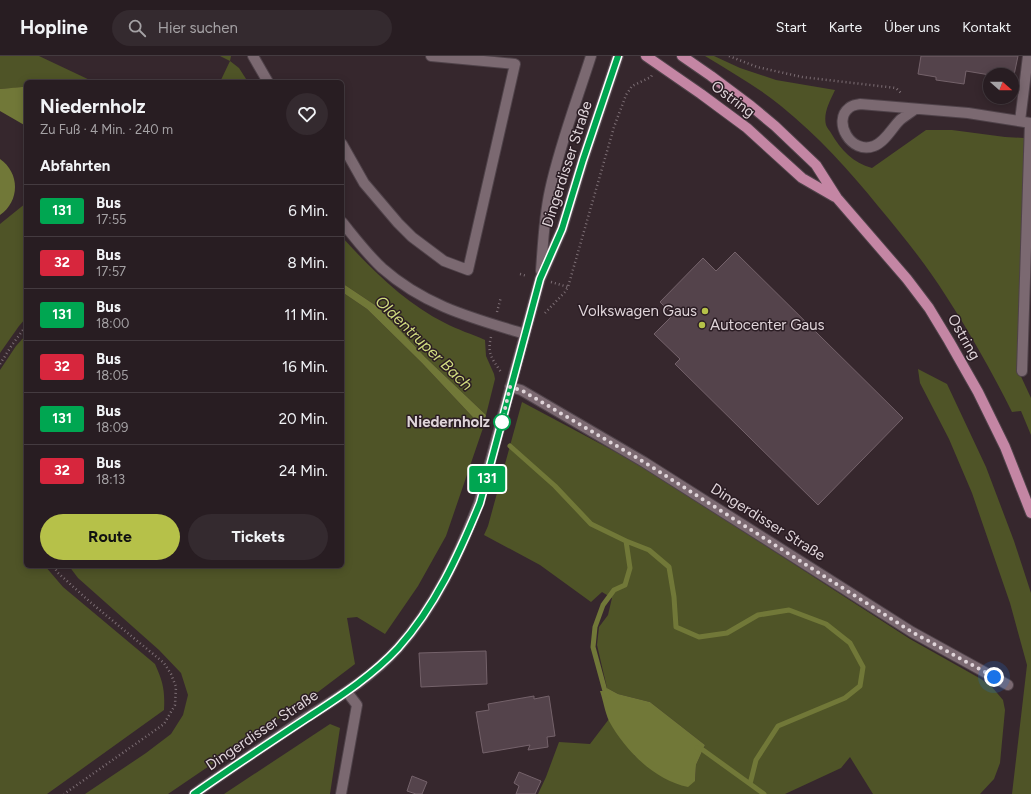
<!DOCTYPE html>
<html lang="de">
<meta charset="utf-8">
<style>
body{margin:0;font-family:Figtree,sans-serif;background:#342a2f;color:#f1f3f6;height:100vh;display:flex;flex-direction:column;font-size:15px;white-space:nowrap}
*{box-sizing:border-box;margin:0}
p{font-size:13px;color:#a5a2a5}
.icon{flex:none;width:22px;height:22px;fill:none;stroke:currentColor;stroke-width:2;stroke-linecap:round;stroke-linejoin:round}
.map{position:relative;flex:1;overflow:hidden}
.details{position:absolute;left:24px;top:24px;width:320px;height:488px;display:flex;flex-direction:column;background:#281d22;border-radius:6px;box-shadow:0 2px 10px #0003,0 0 0 1px #443b40}
.details>*{flex:none}
.badge{padding:0 8px;border-radius:3px;font-size:14px;line-height:26px}
.needle{width:26px;rotate:111deg}
.buttons{position:absolute;left:983px;top:12px;display:grid;gap:8px}
.buttons a{display:grid;place-items:center;width:36px;height:36px;border-radius:50%;background:#281d22;box-shadow:0 2px 10px #0003,0 0 0 1px #443b40;font-size:20px}
.you{position:absolute;width:20px;height:20px;margin:-10px;border:3px solid #fff;border-radius:50%;background:#1a73e8;box-shadow:0 0 0 6px #1a73e833}
.map>.badge{position:absolute;translate:-50% -50%;box-shadow:0 0 0 2px #fff}
h2{padding:0 16px;font-size:15px;line-height:36px}
.round{display:grid;place-items:center;flex:none;width:42px;height:42px;border-radius:21px;background:#342a2f}
.overview{display:flex;align-items:center;justify-content:space-between;height:68px;padding:0 16px}
h1{font-size:19px;font-weight:700;line-height:30px}
.primary-button{display:flex;gap:8px;margin-top:auto;padding:8px 16px}
.primary-button a{flex:1;height:46px;border-radius:24px;background:#b6c149;color:#111;font-size:16px;font-weight:700;line-height:46px;text-align:center}
.primary-button a+a{background:#342a2f;color:#f1f3f6}
ul{padding:0;list-style:none}
li{display:flex;align-items:center;gap:12px;height:52px;padding:0 16px;border-top:1px solid #443b40}
li div{flex:1}
li b{display:block;font-size:15px}
li em{font-style:normal}
li .badge{min-width:44px;font-weight:700;text-align:center}
header{display:flex;align-items:center;gap:24px;box-sizing:border-box;height:56px;padding:0 20px;background:#281d22;border-bottom:1px solid #443b40}
header strong{font-size:19px}
nav{display:flex;gap:22px;margin-inline-start:auto;font-size:14px}
.search{width:280px;height:36px;background:#342a2f;display:flex;align-items:center;gap:10px;box-sizing:border-box;padding:0 14px;border-radius:22px;color:#a5a2a5;font-size:15px}
.map>svg:first-child{display:block}
.green{fill:#4f5427}
.water{fill:#717838}
.lines{fill:none;stroke-linecap:round;stroke-linejoin:round}
.stream{stroke:#717838;stroke-width:5}
.building{fill:#54434b;stroke:#74626a}
.minor-casing{stroke:#4f4249;stroke-width:12}
.major-casing{stroke:#4f4249;stroke-width:12}
.path{stroke:#7d6f75;stroke-width:2.5;stroke-dasharray:1 3;stroke-linecap:butt}
.minor{stroke:#7b6971;stroke-width:10}
.major{stroke:#c486a4;stroke-width:10}
.line-casing{stroke:#fff;stroke-width:9}
.line{stroke:#00a651;stroke-width:6}
.walk{stroke:#dfd4d9;stroke-width:4;stroke-dasharray:0 7.2}
.poi-dot{fill:#b6c149;stroke:#2b1d24;stroke-width:1.5}
.stop-dot{fill:#fff;stroke:#00a651;stroke-width:2}
.labels{text-anchor:middle;dominant-baseline:central;stroke-width:3;stroke-linejoin:round;paint-order:stroke}
.street-label{font-size:15px;fill:#dfd4d9;stroke:#2b1d24}
.poi-label{font-size:15px;fill:#dfd4d9;stroke:#2b1d24;text-anchor:end}
.stop-label{font-size:15px;font-weight:bold;fill:#dfd4d9;stroke:#2b1d24;text-anchor:end}
.water-label{font-size:16px;font-style:italic;fill:#d0db7e;stroke:#2b1d24}
</style>
<header>
<strong>Hopline</strong>
<div class="search"><svg class="icon" aria-label="search" viewBox="0 0 24 24"><circle cx="10" cy="10" r="6"/><path d="M15 15l6 6"/></svg>Hier suchen</div>
<nav><a>Start</a><a>Karte</a><a>Über uns</a><a>Kontakt</a></nav>
</header>
<div class="map">
<svg width="1031" height="738" viewBox="0 0 1031 738">
<rect width="100%" height="100%" fill="#36272d"/>
<!-- green -->
<path class="green" d="M0 0H39L94 26H26V31L0 33Z
M220 0H231L230 5 239 12 248 26H220L230 5Z
M705 0H714L740 12 776 24 835 34C830 45 823 57 826 69 827 72 830 75 831 77 841 94 853 107 872 112L926 74H952L1005 81 1024 82 1018 314 1031 342V379L1021 355 1012 356C992 316 970 277 946 240 926 208 902 179 878 150 849 114 818 80 781 50 758 31 731 16 705 0Z
M26 147V262L19 270 0 297V168Z
M342 181C372 214 405 247 445 267 458 274 472 278 485 284L486 300 494 318 495 323 486 359 425 301 378 251 342 227Z
M342 236 367 253 422 307 483 372 446 480 418 530 385 578 357 561 347 562 355 608 318 636 168 738H85L146 697 171 678 183 659 188 639 181 617 159 594 78 522 69 510H342Z
M26 279V510H45L63 531 155 608C163 626 165 634 164 654L47 738H0V314L16 290Z
M918 313 947 328 986 411 1014 485 1031 537V738H1012L1027 609 1010 547 972 437 949 383 920 327Z
M522 346 642 410 910 583 981 623 992 631 1003 644 1005 654 1000 707 994 723 980 738H873L850 701 841 712 785 738H538L546 721 559 686 590 688 609 663 635 700 695 725 696 709 705 689 650 646 618 638 607 632 597 589 599 571 608 559 612 542 602 536 591 546 540 509 484 479 488 470Z
M330 668 340 672 330 738H224Z"/>
<!-- water -->
<path class="water" d="M22 31H26V70L0 55V33Z
M0 103C20 117 20 145 0 159Z
M342 227 378 251 425 301 486 359 483 372 422 307 367 253 342 236Z
M607 632 618 638 650 646 705 689 696 709 695 725 688 731C654 724 625 694 609 665 605 656 603 644 600 635H605Z"/>
<g class="lines">
<!-- stream -->
<path class="stream" d="M510 390 555 430 591 468 626 485 630 512 625 529 614 534 603 549 595 571 593 591 605 635 608 640
M626 485 649 494 669 511 674 541 676 571 699 581 727 577 758 559 789 554 826 568 850 587 863 611 860 630 845 642 778 670 756 704 750 728
M697 692 703 694 764 738"/>
</g>
<!-- building -->
<path class="building" d="M921 0H1018L1014 19H990L966 15 964 28 936 24V21L918 18Z
M735 196 903 362 818 449 675 308 680 303 654 278 673 259 660 246 703 202 716 215Z
M486 595 487 628 421 631 419 597Z
M534 640V643L549 640 555 680 547 681 548 691 528 694 530 689 483 697 476 656 489 654 488 648Z
M519 716 541 725 535 738H516L519 730 514 727Z
M412 720 427 726 422 738H416L407 735Z"/>
<g class="lines">
<!-- minor casing -->
<g class="minor-casing">
<path id="minor" d="M253 0 268 26
M915 53C910 57 905 60 900 64 892 72 885 86 874 90 851 99 832 65 849 52 852 49 857 49 860 48L968 57 1031 67
M1020 65 1028 0
M342 88 364 127 398 167 412 181 444 205 468 214 515 8 431 0
M342 166C355 182 367 198 382 212 425 250 472 262 525 278
M541 215C543 188 544 161 550 134 560 88 577 44 591 0
M1022 315 1030 67
M510 331 521 334 644 406 912 576 1008 629
M194 738C230 712 267 688 304 663 337 642 372 621 398 592 435 551 459 498 479 447L540 223 562 173 583 104 618 0
M341 738 357 649 347 636"/>
</g>
<!-- major casing -->
<g class="major-casing">
<path id="major" d="M646 0 701 38 747 72 802 122 835 141
M682 0 711 20 751 50 775 70 816 109 837 142 907 223 929 252 949 285 978 336 1005 391 1031 457"/>
</g>
<!-- path -->
<path class="path" d="M729 0 757 11 802 21 896 32 902 38
M520 218 527 220
M551 226 568 231
M497 256 501 241
M545 257 565 236 568 231 614 71 626 39 632 30 651 21 652 19
M491 281C487 297 492 303 501 316
M0 308 12 289 26 270
M54 510 57 516 90 546 164 607 171 618 176 631 175 649 164 668 64 738"/>
<!-- minor -->
<use href="#minor" class="minor"/>
<!-- major -->
<use href="#major" class="major"/>
</g>
<g class="lines">
<!-- line casing -->
<g class="line-casing">
<path id="line" d="M194 738C231 712 269 687 307 662 339 641 372 620 398 592 435 551 459 498 480 447L540 223 562 173 583 104 618 0"/>
</g>
<!-- line -->
<use href="#line" class="line"/>
<!-- walk -->
<path class="walk" d="M502 366 510 331 521 334 644 406 912 576 994 621"/>
</g>
<!-- markers -->
<g class="poi-dot">
<circle cx="705" cy="255" r="4"/>
<circle cx="702" cy="269" r="4"/>
</g>
<circle class="stop-dot" cx="502" cy="366" r="8"/>
<g class="labels">
<!-- street labels -->
<g class="street-label">
<text transform="translate(733 43) rotate(37)">Ostring</text>
<text transform="translate(567 108) rotate(-72)">Dingerdisser Straße</text>
<text transform="translate(964 281) rotate(60)">Ostring</text>
<text transform="translate(768 466) rotate(32)">Dingerdisser Straße</text>
<text transform="translate(262 674) rotate(-34)">Dingerdisser Straße</text>
</g>
<!-- poi labels -->
<g class="poi-label">
<text x="697" y="255">Volkswagen Gaus</text>
<text x="710" y="269" text-anchor="start">Autocenter Gaus</text>
</g>
<!-- stop labels -->
<g class="stop-label">
<text x="490" y="366">Niedernholz</text>
</g>
<!-- water labels -->
<g class="water-label">
<text transform="translate(424 287) rotate(44)">Oldentruper Bach</text>
</g>
</g>
</svg>
<div class="buttons">
<a><svg class="needle" viewBox="-14 -14 28 28"><path d="M0-13l5 13h-10z" fill="#e53935"/><path d="M0 13l5-13h-10z" fill="#a5a2a5"/></svg></a>
</div>
<div class="you" style="left:994px;top:621px"></div>
<b class="badge" style="left:487px;top:423px;background:#00a651;color:#fff">131</b>
<section class="details">
<div class="overview"><div><h1>Niedernholz</h1><p>Zu Fuß · 4 Min. · 240 m</p></div><a class="round"><svg class="icon" aria-label="heart" viewBox="0 0 24 24"><path d="M12 20l-8-8c-3-5 5-10 8-4 3-6 11-1 8 4z"/></svg></a></div>
<h2>Abfahrten</h2>
<ul>
<li><span class="badge" style="background:#00a651;color:#fff">131</span><div><b>Bus</b><p>17:55</p></div><em>6 Min.</em></li>
<li><span class="badge" style="background:#d7263d;color:#fff">32</span><div><b>Bus</b><p>17:57</p></div><em>8 Min.</em></li>
<li><span class="badge" style="background:#00a651;color:#fff">131</span><div><b>Bus</b><p>18:00</p></div><em>11 Min.</em></li>
<li><span class="badge" style="background:#d7263d;color:#fff">32</span><div><b>Bus</b><p>18:05</p></div><em>16 Min.</em></li>
<li><span class="badge" style="background:#00a651;color:#fff">131</span><div><b>Bus</b><p>18:09</p></div><em>20 Min.</em></li>
<li><span class="badge" style="background:#d7263d;color:#fff">32</span><div><b>Bus</b><p>18:13</p></div><em>24 Min.</em></li>
</ul>
<div class="primary-button"><a>Route</a><a>Tickets</a></div>
</section>
</div>
